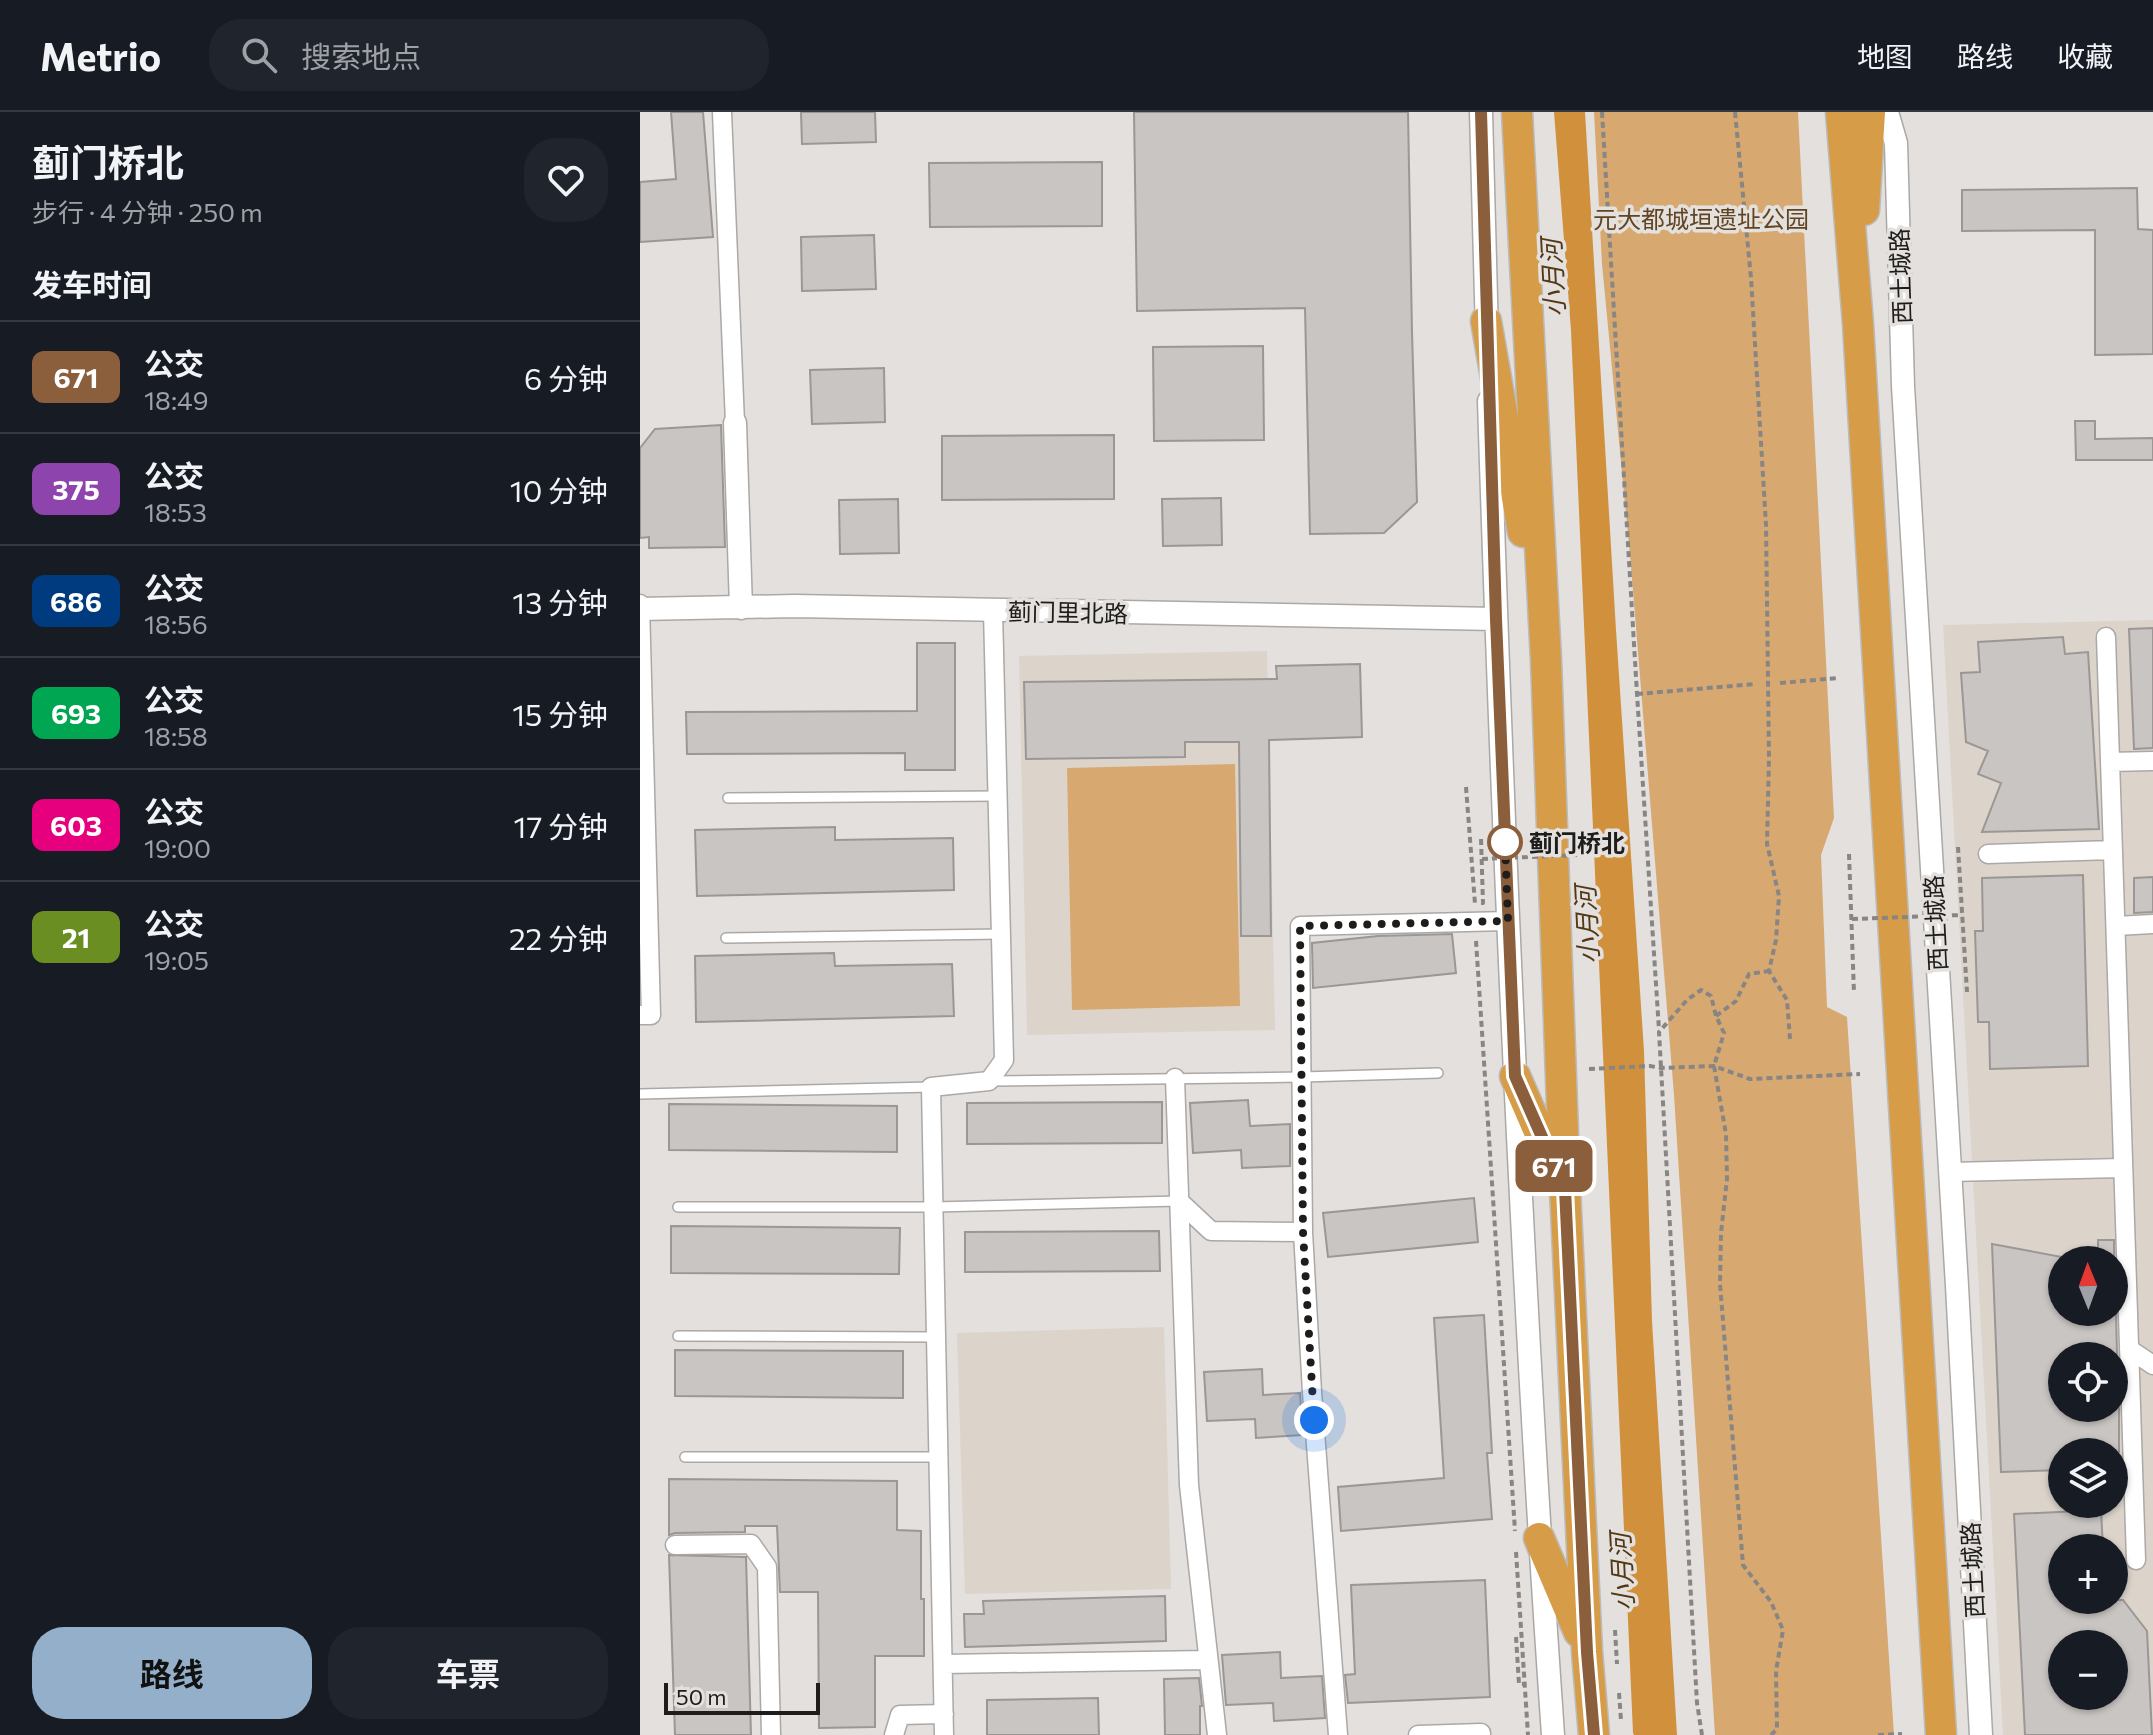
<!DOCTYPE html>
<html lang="zh">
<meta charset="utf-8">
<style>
body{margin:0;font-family:Commissioner,"Noto Sans SC",sans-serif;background:#20242c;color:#f1f3f6;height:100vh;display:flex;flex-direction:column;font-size:30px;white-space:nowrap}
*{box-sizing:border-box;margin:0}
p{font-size:26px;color:#9ea1a6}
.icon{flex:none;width:44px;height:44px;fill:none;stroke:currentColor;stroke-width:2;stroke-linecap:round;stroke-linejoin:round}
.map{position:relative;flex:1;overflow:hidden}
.sheet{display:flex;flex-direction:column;background:#171b24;width:640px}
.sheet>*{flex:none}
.badge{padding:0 16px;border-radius:12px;font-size:28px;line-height:52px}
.needle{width:52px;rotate:359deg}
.buttons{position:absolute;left:1408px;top:1134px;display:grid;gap:16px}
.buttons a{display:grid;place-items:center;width:80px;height:80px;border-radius:50%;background:#171b24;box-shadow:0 2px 6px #0004;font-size:40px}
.scale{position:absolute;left:24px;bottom:20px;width:156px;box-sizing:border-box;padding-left:8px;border:4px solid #1e1d1c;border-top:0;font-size:22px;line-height:28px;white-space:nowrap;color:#1e1d1c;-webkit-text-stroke:6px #e3e0dd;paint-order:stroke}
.you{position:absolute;width:40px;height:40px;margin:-20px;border:6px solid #fff;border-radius:50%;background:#1a73e8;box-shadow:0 0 0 12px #1a73e833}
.map>.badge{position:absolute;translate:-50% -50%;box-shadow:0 0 0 4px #fff}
h2{padding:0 32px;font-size:30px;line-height:72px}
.round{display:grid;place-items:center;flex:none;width:84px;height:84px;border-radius:32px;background:#20242c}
.headline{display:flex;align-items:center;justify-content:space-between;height:136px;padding:0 32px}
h1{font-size:38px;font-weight:700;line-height:60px}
.cta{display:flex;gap:16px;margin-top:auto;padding:16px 32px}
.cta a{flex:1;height:92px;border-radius:32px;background:#93afc9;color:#111;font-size:32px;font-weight:700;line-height:92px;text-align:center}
.cta a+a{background:#20242c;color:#f1f3f6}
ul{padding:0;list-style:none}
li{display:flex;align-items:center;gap:24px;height:112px;padding:0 32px;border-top:2px solid #363941}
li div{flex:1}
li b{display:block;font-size:30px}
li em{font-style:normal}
li .badge{min-width:88px;font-weight:700;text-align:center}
header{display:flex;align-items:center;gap:48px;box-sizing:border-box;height:112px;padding:0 40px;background:#171b24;border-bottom:2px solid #363941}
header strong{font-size:38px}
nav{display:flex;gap:44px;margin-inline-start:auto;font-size:28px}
.search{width:560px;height:72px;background:#20242c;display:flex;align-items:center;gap:20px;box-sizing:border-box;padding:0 28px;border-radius:32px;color:#9ea1a6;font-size:30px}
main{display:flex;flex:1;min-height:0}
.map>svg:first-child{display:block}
.built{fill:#dcd4cb;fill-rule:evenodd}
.green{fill:#d8a871}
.water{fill:#d1903c}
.building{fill:#c8c5c2;stroke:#9a9795;stroke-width:2;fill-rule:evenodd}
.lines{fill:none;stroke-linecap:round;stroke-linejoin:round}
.service-casing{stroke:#aba8a6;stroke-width:12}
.minor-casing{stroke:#aba8a6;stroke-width:21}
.tertiary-casing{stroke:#aba8a6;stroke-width:25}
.trunk-casing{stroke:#bcbbbb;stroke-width:33}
.path{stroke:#888684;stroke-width:4;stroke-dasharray:6 4;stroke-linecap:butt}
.service{stroke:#fff;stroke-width:9}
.minor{stroke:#fff;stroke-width:18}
.tertiary{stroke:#fff;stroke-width:22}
.trunk{stroke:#d69c48;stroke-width:30}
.path-bridge{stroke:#888684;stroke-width:4;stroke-dasharray:6 4;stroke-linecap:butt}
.line-casing{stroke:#fff;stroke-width:18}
.line{stroke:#8b5e3c;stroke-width:12}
.walk{stroke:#1e1d1c;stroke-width:8;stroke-dasharray:0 14.4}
.stop-dot{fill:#fff;stroke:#8b5e3c;stroke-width:4}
.labels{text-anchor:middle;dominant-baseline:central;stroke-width:7;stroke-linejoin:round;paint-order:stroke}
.park-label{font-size:24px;fill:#614523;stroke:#e3e0dd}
.street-label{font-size:24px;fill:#1e1d1c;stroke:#e3e0dd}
.stop-label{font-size:24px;font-weight:bold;fill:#1e1d1c;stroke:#e3e0dd;text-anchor:start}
.water-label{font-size:26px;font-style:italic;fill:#533816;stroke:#e3e0dd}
</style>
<header>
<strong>Metrio</strong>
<div class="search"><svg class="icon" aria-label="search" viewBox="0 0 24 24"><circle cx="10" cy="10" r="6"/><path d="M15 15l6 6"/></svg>搜索地点</div>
<nav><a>地图</a><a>路线</a><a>收藏</a></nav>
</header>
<main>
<section class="sheet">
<div class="headline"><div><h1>蓟门桥北</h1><p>步行 · 4 分钟 · 250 m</p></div><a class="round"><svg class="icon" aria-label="heart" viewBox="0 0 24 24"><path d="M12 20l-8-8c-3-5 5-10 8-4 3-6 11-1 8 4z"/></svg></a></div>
<h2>发车时间</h2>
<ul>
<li><span class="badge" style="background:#8b5e3c;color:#fff">671</span><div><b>公交</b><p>18:49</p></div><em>6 分钟</em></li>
<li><span class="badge" style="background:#8e44ad;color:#fff">375</span><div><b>公交</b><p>18:53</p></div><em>10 分钟</em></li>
<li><span class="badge" style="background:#003b80;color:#fff">686</span><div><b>公交</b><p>18:56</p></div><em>13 分钟</em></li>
<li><span class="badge" style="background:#00a651;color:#fff">693</span><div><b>公交</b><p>18:58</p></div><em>15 分钟</em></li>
<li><span class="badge" style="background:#e6007e;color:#fff">603</span><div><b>公交</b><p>19:00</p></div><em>17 分钟</em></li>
<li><span class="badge" style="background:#6b8e23;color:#fff">21</span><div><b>公交</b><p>19:05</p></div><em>22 分钟</em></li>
</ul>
<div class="cta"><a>路线</a><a>车票</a></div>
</section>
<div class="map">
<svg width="1513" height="1623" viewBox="0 0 1513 1623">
<rect width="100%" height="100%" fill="#e3e0dd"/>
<!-- built -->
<path class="built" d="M1513 508V1623H1363L1303 513ZM1422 1148H1474V1200H1422ZM1422 1244H1474V1296H1422ZM1422 1340H1474V1392H1422ZM1422 1436H1474V1488H1422ZM1422 1532H1474V1584H1422Z
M627 539 635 918 387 923 379 544Z
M524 1215 531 1477 325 1482 317 1221Z"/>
<!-- green -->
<path class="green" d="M954 0H1158L1194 706 1181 743 1187 895 1207 905 1254 1623H1075L1034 983 991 454 962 152Z
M595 652 600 894 432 898 427 656Z"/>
<!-- water -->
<path class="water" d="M914 0H945L976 518 1004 939 1012 1209 1037 1623H994L993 1621 931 218Z"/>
<!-- building -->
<path class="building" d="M31 0H63L73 125 0 130V70L36 67Z
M161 0H235L236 30 162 32Z
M494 0H768L772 220 777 390 744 421 670 422 665 196 497 199Z
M462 50V114L290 115 289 51Z
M1497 76 1498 117 1513 118V242L1455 243V118L1322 119V78Z
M234 123 236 177 162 179 161 125Z
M623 234 624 328 514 329 513 235Z
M244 256 245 310 172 312 170 258Z
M1435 309H1455V327L1513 326V348H1436Z
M81 313 85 435 9 436V425L0 426V336L15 317Z
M474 323V387L302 388V324Z
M581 386 582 433 523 434 522 387Z
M258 387 259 441 200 442 199 388Z
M1513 516V636L1494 637 1489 517Z
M1423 525 1425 542 1448 540 1459 717 1342 720 1361 671 1338 662 1348 639 1326 630 1321 561 1340 560 1338 530Z
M277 531H315V658H265V641L47 642 46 600 277 599Z
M720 552 722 625 629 628 631 824H601L599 630H545V645L386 647 384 570 637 567 636 554Z
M195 715V728L313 726 314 778 57 784 55 718Z
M1443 763 1448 954 1350 957 1349 910H1338L1335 819H1343L1342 766Z
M1513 765V800L1494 801V766Z
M812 822 816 861 673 876 672 831 738 824Z
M194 841 195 854 312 852 314 904 56 910 55 844Z
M608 988 610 1014 650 1012V1054L602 1056 601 1038 553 1041 550 991Z
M522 990V1031L327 1032V991Z
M29 992 257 994V1040L29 1038Z
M834 1086 838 1130 688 1145 683 1101Z
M31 1114 260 1116 259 1162 31 1161Z
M519 1119 520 1159 325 1160V1120Z
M1458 1128H1474V1148H1458Z
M1352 1132 1422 1145V1200H1476L1477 1244H1422V1296H1479V1340H1422V1358L1361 1360Z
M844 1203 852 1341H847L852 1407 701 1419 698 1375 804 1366 794 1206Z
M35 1238 263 1239V1286L35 1284Z
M622 1257 623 1283 660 1281 663 1323 616 1326 615 1307 567 1309 564 1260Z
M29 1367 257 1369V1418L281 1419V1487H284V1544H235V1615L179 1616 178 1480H140L137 1414H105V1420L35 1421 29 1423Z
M1461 1398 1463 1436H1422V1488H1483L1507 1519 1512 1623H1385L1374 1402ZM1422 1532H1474V1584H1422Z
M29 1443 106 1445 111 1623H35Z
M845 1468 850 1585 708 1591 705 1563 715 1562 711 1473Z
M525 1484 526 1529 325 1535 324 1502H344L343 1489Z
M640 1540 641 1566 682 1564 685 1606 634 1609 633 1591 586 1593 582 1543Z
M559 1566 562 1594H560V1623H525L524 1567Z
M458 1586 459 1623H347V1588Z"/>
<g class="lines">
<!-- service casing -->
<g class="service-casing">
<path id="service" d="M88 686 357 684
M86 826 361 822
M349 969 662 965 798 961
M0 982 291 975
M38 1095H294L539 1089
M38 1224 296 1225
M45 1345H299"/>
</g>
<!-- minor casing -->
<g class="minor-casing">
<path id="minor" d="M82 0 95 311
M1466 525 1496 1448
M1470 650 1513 649
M1348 742 1473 738
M1476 814 1513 812
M0 903H11L0 492
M535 966 549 1373 577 1623
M1310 1060 1483 1056
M539 1089 571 1119 663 1120
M1489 1237 1513 1253
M35 1433 111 1432 127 1455 131 1623
M303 1552 568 1548
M254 1623 260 1603 304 1602
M304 1623 291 975 349 969 364 948 353 499
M698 1623 672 1280 663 1120 660 814 868 809
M778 1623 841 1621"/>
</g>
<!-- tertiary casing -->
<g class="tertiary-casing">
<path id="tertiary" d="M841 0 847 223
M1247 0 1256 31 1263 274 1317 1174 1341 1623
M849 289C863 734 882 1179 913 1623
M95 311 101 496
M0 497 155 494 856 507"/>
</g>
<!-- trunk casing -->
<g class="trunk-casing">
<path id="trunk" d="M877 0 906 548 925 1077 947 1540 954 1623
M1201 0 1218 212 1301 1623
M1224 98 1230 0
M846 209 883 420
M875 964 917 1061
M899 1426 939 1520"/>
</g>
<!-- path -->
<path class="path" d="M962 0 997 582 1019 918
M1095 0 1111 166 1126 413 1129 646 1127 732 1139 784 1136 828 1129 859 1147 888 1150 927
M1140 571 1198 566
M997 582 1115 572
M826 675 835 792
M1318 735 1327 880
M1209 742 1214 881
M841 791H843L841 726
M836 829 875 1419
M1076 904 1096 889 1109 862 1129 859
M949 957 1010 954 1021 956 1074 954 1110 967 1220 962
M876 1440 888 1623
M975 1518 977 1552
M876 1525 879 1572H885
M979 1581 981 1608
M1062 1623 1057 1591 1019 920 1047 888 1061 878 1071 884 1076 904 1084 921 1074 954 1086 1022 1087 1067 1081 1121 1080 1172 1103 1453 1131 1490 1143 1518 1136 1559 1137 1617 1131 1623
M1238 1623 1262 1622"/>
<!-- service -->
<use href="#service" class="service"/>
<!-- minor -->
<use href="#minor" class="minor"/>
<!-- tertiary -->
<use href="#tertiary" class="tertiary"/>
<!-- trunk -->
<use href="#trunk" class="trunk"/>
<!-- path-bridge -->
<path class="path-bridge" d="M842 747 937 743
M1212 807 1322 803"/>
</g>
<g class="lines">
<!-- line casing -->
<g class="line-casing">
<path id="line" d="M841 0 856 507 875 964 925 1077 947 1540 954 1623"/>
</g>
<!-- line -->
<use href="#line" class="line"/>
<!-- walk -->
<path class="walk" d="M674 1308 663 1120 660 814 868 809 865 730"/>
</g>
<!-- markers -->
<circle class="stop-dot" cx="865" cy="730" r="16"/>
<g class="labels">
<!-- park labels -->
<g class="park-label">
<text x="1061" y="106">元大都城垣遗址公园</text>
</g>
<!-- street labels -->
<g class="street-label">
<text transform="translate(1260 164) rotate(-92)">西土城路</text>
<text transform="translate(428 500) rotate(1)">蓟门里北路</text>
<text transform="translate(1295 811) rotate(-93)">西土城路</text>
<text transform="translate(1332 1458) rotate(-93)">西土城路</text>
</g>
<!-- stop labels -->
<g class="stop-label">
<text x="889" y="730">蓟门桥北</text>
</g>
<!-- water labels -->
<g class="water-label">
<text transform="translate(912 166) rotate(-93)">小月河</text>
<text transform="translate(946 813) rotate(-93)">小月河</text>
<text transform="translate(981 1460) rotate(-93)">小月河</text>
</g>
</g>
</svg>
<div class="buttons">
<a><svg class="needle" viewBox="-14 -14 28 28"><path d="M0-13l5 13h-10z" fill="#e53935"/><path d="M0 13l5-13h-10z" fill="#9ea1a6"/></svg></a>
<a><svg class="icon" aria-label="locate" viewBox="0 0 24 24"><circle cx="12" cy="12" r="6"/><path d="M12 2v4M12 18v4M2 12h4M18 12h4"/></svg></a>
<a><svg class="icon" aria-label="layers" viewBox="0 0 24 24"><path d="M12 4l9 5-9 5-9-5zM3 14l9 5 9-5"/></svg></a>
<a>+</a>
<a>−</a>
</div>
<div class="scale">50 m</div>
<div class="you" style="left:674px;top:1308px"></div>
<b class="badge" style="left:914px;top:1054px;background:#8b5e3c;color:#fff">671</b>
</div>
</main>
